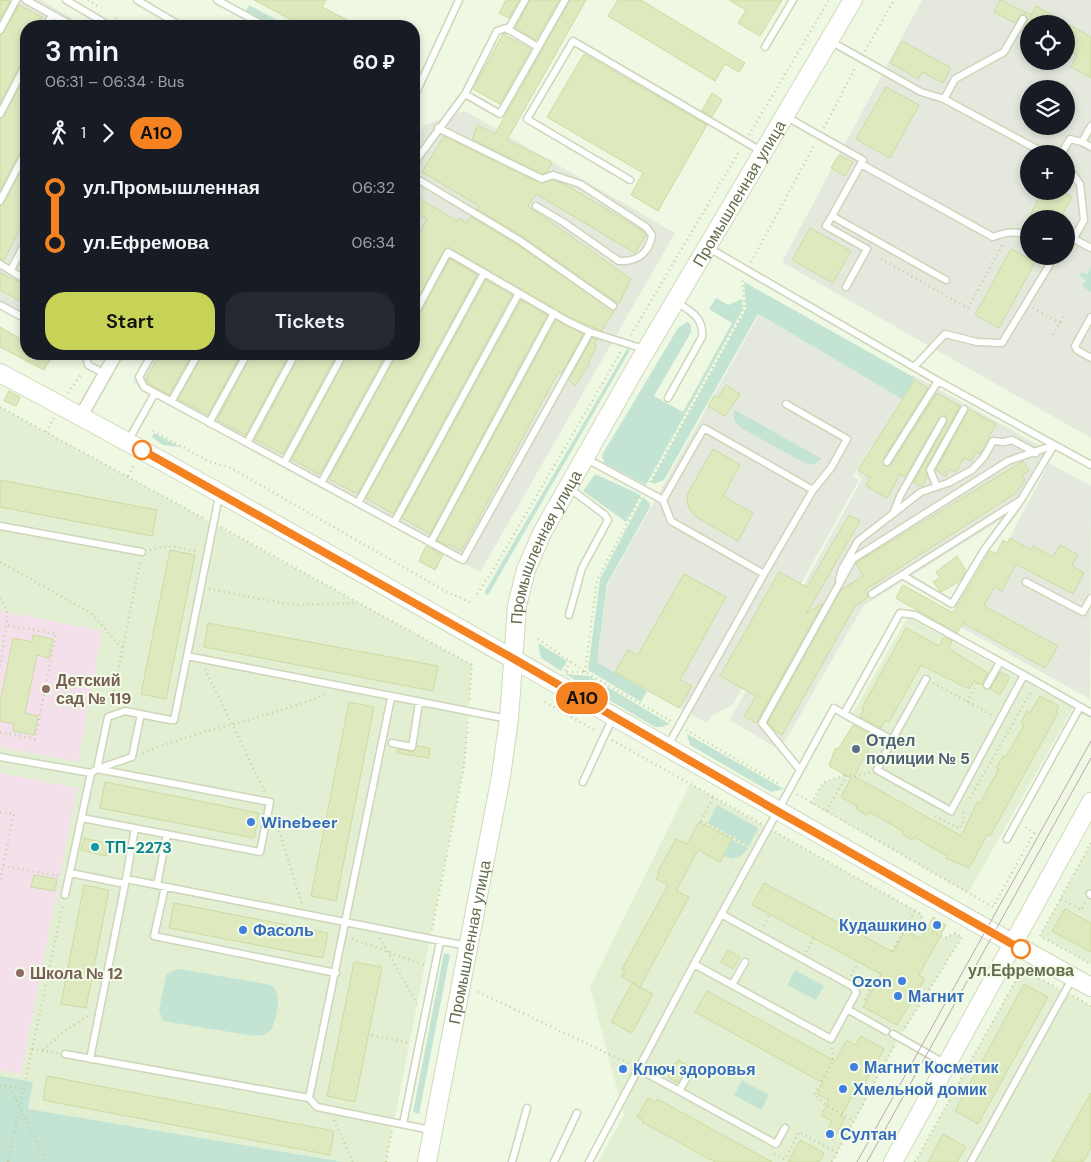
<!DOCTYPE html>
<meta charset="utf-8">
<style>
body{margin:0;font-family:"DM Sans",sans-serif;background:#242831;color:#f1f3f6;height:100vh;display:flex;flex-direction:column;font-size:19px;white-space:nowrap}
*{box-sizing:border-box;margin:0}
p{font-size:16px;color:#9ea1a6}
.icon{flex:none;width:28px;height:28px;fill:none;stroke:currentColor;stroke-width:2;stroke-linecap:round;stroke-linejoin:round}
.map{position:relative;flex:1;overflow:hidden}
.details{position:absolute;left:20px;top:20px;width:400px;height:340px;display:flex;flex-direction:column;background:#171b24;border-radius:20px;box-shadow:0 2px 8px #0003}
.details>*{flex:none}
.badge{padding:0 10px;border-radius:16px;font-size:18px;line-height:32px}
.controls{position:absolute;left:1020px;top:15px;display:grid;gap:10px}
.controls a{display:grid;place-items:center;width:55px;height:55px;border-radius:50%;background:#171b24;box-shadow:0 2px 8px #0003;font-size:25px}
.map>.badge{position:absolute;translate:-50% -50%;box-shadow:0 0 0 2px #fff}
.legs{display:flex;align-items:center;gap:8px;height:55px;padding:0 25px;font-size:16px}
.legs p{margin-inline-start:auto}
.head{display:flex;align-items:center;justify-content:space-between;height:85px;padding:0 25px}
h1{font-size:28px;font-weight:600;line-height:38px}
.primary-button{display:flex;gap:10px;margin-top:auto;padding:10px 25px}
.primary-button a{flex:1;height:58px;border-radius:20px;background:#c7d357;color:#111;font-size:20px;font-weight:600;line-height:58px;text-align:center}
.primary-button a+a{background:#242831;color:#f1f3f6}
ul{padding:0 25px;list-style:none}
li{display:flex;align-items:center;gap:18px;height:55px;font-size:19px}
li i{display:grid;place-items:center;width:8px;height:100%;margin:0 6px;background:currentColor}
li i::after{content:'';width:12px;height:12px;margin:-6px;border:4px solid;border-radius:50%;background:#171b24}
li p{margin-inline-start:auto}
li:first-child i{background:linear-gradient(#0000 50%,currentColor 0)}
li:last-child i{background:linear-gradient(currentColor 50%,#0000 0)}
.map>svg:first-child{display:block}
.residential{fill:#e3efd2}
.industrial{fill:#e4e8dd;fill-rule:evenodd}
.education{fill:#f4e0ea}
.green{fill:#c4e4d3}
.building{fill:#deeabe;stroke:#ccdba1}
.lines{fill:none;stroke-linecap:round;stroke-linejoin:round}
.lane-casing{stroke:#cdd6bb;stroke-width:9}
.street-casing{stroke:#cdd6bb;stroke-width:15}
.secondary-casing{stroke:#cfdaba;stroke-width:20}
.path{stroke:#c3cea2;stroke-width:2.5;stroke-dasharray:1 4;stroke-linecap:butt}
.lane{stroke:#fff;stroke-width:6}
.street{stroke:#fff;stroke-width:12}
.secondary{stroke:#fff;stroke-width:18}
.tram{stroke:#c0a4b4;stroke-width:1}
.line-1-casing{stroke:#fff;stroke-width:11}
.line-1{stroke:#f58220;stroke-width:8}
.stop-1-dot{fill:#fff;stroke:#f58220;stroke-width:2.5}
.education-dot{fill:#8d6e63;stroke:#f3fce8;stroke-width:2}
.service-dot{fill:#5c6f8a;stroke:#f3fce8;stroke-width:2}
.shop-dot{fill:#3f7fe0;stroke:#f3fce8;stroke-width:2}
.culture-dot{fill:#0f9aa8;stroke:#f3fce8;stroke-width:2}
.labels{text-anchor:middle;dominant-baseline:central;stroke-width:4;stroke-linejoin:round;paint-order:stroke}
.street-label{font-size:16px;fill:#656d4c;stroke:#f3fce8}
.education-label{font-size:16px;font-weight:bold;fill:#785e54;stroke:#f3fce8;text-anchor:start}
.service-label{font-size:16px;font-weight:bold;fill:#4e5e75;stroke:#f3fce8;text-anchor:start}
.shop-label{font-size:16px;font-weight:bold;fill:#366cbe;stroke:#f3fce8;text-anchor:start}
.culture-label{font-size:16px;font-weight:bold;fill:#0d838f;stroke:#f3fce8;text-anchor:start}
.stop-label{font-size:16px;font-weight:bold;fill:#656d4c;stroke:#f3fce8}
</style>
<div class="map">
<svg width="1091" height="1162" viewBox="0 0 1091 1162">
<rect width="100%" height="100%" fill="#eef8e3"/>
<!-- residential -->
<path class="residential" d="M0 407 472 665 464 766 386 1162H0Z
M908 617 1073 708 968 893 811 803 823 783 848 774 854 776 881 730 853 713Z
M690 784 921 914 924 927 944 938 955 933 962 937 899 1038 832 1162H598L624 1115 590 987Z
M1091 843V964L1040 936Z
M1022 969 1091 1006V1162H915Z"/>
<!-- industrial -->
<path class="industrial" d="M0 0H41L85 26H26V318L0 304Z
M922 0H1091V438L782 262ZM1029 24H1066V61H1029ZM1029 89H1066V126H1029ZM1029 154H1066V191H1029ZM1029 219H1066V256H1029Z
M465 111 675 233 480 572 284 468 133 382 149 354H414V142L424 125Z
M759 315 899 397 913 375 1054 454 1020 508 863 606 780 750 730 720 862 479 857 474 876 439 853 476 859 480 733 704 711 716 707 723 597 662 608 584Z
M1049 463 1091 486 1090 699 961 627 979 595 994 587 1002 591 1011 574 1001 568 1013 546 1007 543Z"/>
<!-- education -->
<path class="education" d="M0 611 102 631 78 762 0 747Z
M0 773 77 788 21 1074 0 1070Z"/>
<!-- green -->
<path class="green" d="M249 5 279 21 276 26 246 11Z
M1091 267V292L1082 286 1086 280 1079 275 1082 272 1087 274Z
M744 282 915 378 902 399 758 314 664 480 654 484 651 482 746 309Z
M716 298 728 305 742 299 743 309 646 485 604 463 602 455 678 328 687 322 691 325V332L654 396 683 412 732 323 709 309Z
M627 349 630 350 488 595 484 593Z
M734 410H735L822 459 812 465 803 462 741 428 734 420Z
M154 433 180 447 163 445 152 437Z
M595 474 641 495 626 522 583 491Z
M643 497 649 502 650 507 607 584 597 662 647 691 641 702 588 670 600 579Z
M538 643 567 661 561 671 541 658Z
M565 674 589 676 670 724 661 727H655Z
M687 734 784 789 771 792 690 745Z
M717 805 758 828 749 846 708 823Z
M732 840 748 848 742 855 733 859 724 856Z
M444 953 450 955 419 1114 413 1112Z
M180 969 271 985C283 995 277 1017 271 1030L263 1035 254 1036 163 1021 159 1010 166 975 174 970Z
M795 970 824 986 816 1000 787 985Z
M0 1076 33 1082 28 1109 343 1162H0Z
M742 1080 769 1095 761 1110 734 1095Z"/>
<!-- building -->
<path class="building" d="M0 0 10 1 0 19Z
M254 0H326L322 7 359 26H303Z
M506 0H519L509 18 499 13Z
M530 0H559L536 40 515 28Z
M570 0H586L507 140 552 162 547 172 542 174 472 139 478 125 495 134Z
M618 0H641L745 63 739 72 725 64 715 81 608 16Z
M729 0H782L760 36 738 23 746 10Z
M1000 0 1031 15 1036 6 1091 37V78L1071 67 1077 55 1066 49V24H1029V30L1024 28 1028 19 1025 14 1020 15 1015 23 994 12Z
M19 5 42 17 37 26H26V59L22 62 0 103V35L4 32Z
M503 34 531 49 500 104 473 89Z
M902 41 951 68 943 83 922 72 918 79 890 63Z
M584 54 707 125 658 211 631 195 643 173 547 117Z
M26 74V146L22 149 0 190V119L4 116Z
M886 87 919 105 890 158 856 139Z
M712 93 722 100 712 117 702 111Z
M444 136 540 183 553 180 566 185 643 231 646 235 635 253 536 194 528 206 631 279 619 304 522 236 477 209 479 206 422 172Z
M839 155 853 162 845 176 831 168Z
M26 161V217L4 260 0 259V206L4 203Z
M1043 191H1061L1072 197 1060 219H1028Z
M414 195 457 221 459 218 466 223 471 217 516 244 614 311 602 331 569 317 448 247 444 250 414 305V243L427 219 414 211Z
M810 228 851 251 833 283 792 260Z
M1011 249 1035 262 999 328 975 315Z
M450 259 477 275 358 493H355L329 479 397 354H414V320L418 317Z
M0 273 26 285V304L0 290Z
M486 280 512 295 393 514 366 498Z
M521 300 547 315 430 534 402 518Z
M556 320 583 334 562 373 559 371 461 551 449 544 448 546 437 540Z
M0 327 26 342V354H53L44 370 0 347Z
M592 338 597 340 594 344 597 346 588 362 590 363 575 386 569 380Z
M160 354H192L169 395 148 383 146 379Z
M203 354H241L208 415 178 399Z
M252 354H289L246 435 217 420Z
M300 354H337L283 454 255 440Z
M348 354H386L320 474 316 473 292 459Z
M915 380 928 388 883 459 885 466 891 465 937 393 960 406 926 468 927 477 922 487 914 482 947 422 945 415 939 418 905 477 900 474 887 498 866 486 870 478 858 470Z
M726 385 740 394 725 416 708 406 714 396 718 398Z
M9 391 20 397 16 406 4 401Z
M969 409 996 424 980 454 976 452 971 461 964 458 956 472 950 469 946 476 936 470Z
M713 449 740 465 723 496 753 513 738 541 695 516 688 506 687 495Z
M1023 461 1029 471 1022 475 1025 480 1016 493 865 590 868 597 855 606 782 735 774 730 768 722 841 590 863 576 856 563Z
M0 480 157 510 152 536 0 507Z
M849 515 860 521 806 614 823 603 756 723 744 716 756 696 720 676 779 572 807 587Z
M1010 538 1031 550 1033 546 1053 557 1060 545 1078 555 1072 566 1084 573 1073 594 1016 564 1002 591 994 587 984 606 1058 646 1045 668 963 623 957 633 896 598 903 585 953 613 990 551 996 554 1003 540 1007 543Z
M426 546 443 555 435 570 419 561Z
M170 550 195 555 166 699 141 694Z
M957 556 966 571 960 581 941 592 933 582 940 578 936 572Z
M684 574 726 597 680 680 692 686 679 708 615 672 628 650 638 655Z
M208 623 438 666 433 691 204 647Z
M906 628 939 646 944 637 952 641 948 648 988 673 982 685 974 681 969 689 921 665 889 722 885 720 881 728 860 717 864 709 862 708Z
M33 635 53 639 49 658 37 655 25 713 38 716 34 735 13 731 14 724 0 721V703L13 638 32 642Z
M1000 672 1010 677 1000 695 990 689Z
M1040 696 1059 706 1056 712 1058 713 990 836 987 835 969 868 946 858 947 856 914 837 912 840 902 834 903 831 869 812 867 815 856 809 857 806 841 797 851 778 829 766 835 749 839 748 853 725 876 737 854 776 961 836 978 801 980 803 999 769 996 768 1003 756 1006 757 1024 725 1021 723 1027 711 1030 713Z
M349 702 374 707 336 901 311 896Z
M417 746 430 748 429 758 397 753 398 749 413 752Z
M105 782 259 813 254 838 100 808Z
M699 822 732 839 720 862 698 850 676 891 689 897 640 987 621 976 625 970 622 969 668 885 656 879 659 874 657 873 676 839 687 844Z
M84 838 109 844 106 856 81 850Z
M34 875 57 879 55 891 31 887Z
M764 883 893 952 905 930 921 939 933 917 946 925 919 975 925 979 897 1025 863 1007 881 974 752 905Z
M84 885 109 890 86 1008 61 1004Z
M174 903 328 933 323 958 169 928Z
M1065 909 1091 923V952L1052 931Z
M728 950 740 957 733 969 721 962Z
M354 962 382 967 355 1102 327 1096Z
M632 983 653 994 632 1033 611 1022Z
M1024 984 1048 997 978 1124 955 1111Z
M707 991 835 1061 847 1040 855 1045 861 1036 884 1049 861 1090 857 1088 841 1116 845 1118 833 1140 824 1136 832 1121 821 1115 829 1100 817 1094 823 1083 695 1012Z
M678 1060 689 1066 678 1083 668 1077Z
M47 1076 334 1131 330 1155 43 1100Z
M1091 1093V1148L1085 1159 1083 1162H1052Z
M648 1098 655 1102 657 1099 772 1162H715L642 1122 643 1120 637 1117Z
M943 1134 966 1147 959 1159 958 1162H928Z
M800 1140 824 1153 819 1162H788Z"/>
<g class="lines">
<!-- lane casing -->
<g class="lane-casing">
<path id="lane" d="M26 0 73 26
M66 0 110 26
M137 0 181 26
M217 0 265 26
M1023 19 1004 52 955 79 944 99 1046 154
M46 26 52 15
M0 30 16 0
M508 30 525 0
M830 41 921 92 944 99
M765 47 793 0
M465 94 497 31 506 28 538 47
M414 97 459 0
M0 114 26 64
M785 116 863 160 832 216 946 280
M438 128 542 179 553 175 580 184 646 227 652 235C649 253 637 262 619 261L563 222 536 206
M1082 142 1091 147
M1061 154 1070 139 1082 142 1091 126
M414 163 465 94 500 114 565 0
M861 164 993 237C1005 232 1017 230 1029 236
M1066 165 1080 184 1084 220 1066 252
M414 177 519 240 613 306
M630 180 527 119 573 41 761 151
M0 201 26 151
M832 216 826 226 867 249 846 287
M1074 239 1091 248
M1028 247H1029
M709 248 938 381 1091 465
M0 264 26 280
M11 270 26 241
M0 305 26 319
M414 315 448 252 567 321 590 332 644 349
M1091 317 1075 346 1077 350 1091 358
M86 354 88 365 105 374
M152 354 139 377 144 387 463 560 590 332
M914 367 945 334 977 342 1002 343 1050 264 1049 259 1044 256
M668 398 702 337C704 317 690 311 675 301
M171 402 198 354
M209 423 247 354
M128 441 155 393
M247 443 295 354
M585 458 663 500 671 521 764 574 813 490 831 468 847 439 786 404
M887 462 938 381
M284 463 343 354
M321 483 392 354
M937 487 930 470 964 409
M663 500 704 428 813 490
M358 503 484 273
M893 514 900 496 943 420
M394 523 519 293
M0 526 142 552
M431 542 554 313
M902 575 952 604 984 550 1019 503
M839 580 842 569 858 541 921 492 948 483 972 470 984 457 993 441 1004 442 1012 440 1036 453
M1026 582 1083 612 1091 598
M872 594 1021 500 1054 445
M569 615 582 568 608 520 605 515 569 488
M187 656 219 496
M987 685 1000 662
M141 714 132 757 97 769 108 717 125 711 170 720H174L187 656 508 719
M844 714 892 740 877 770 951 811 1024 675 1091 713
M892 740 926 679
M392 743 412 747 419 703
M667 747 764 574
M0 757 91 773 97 769 270 802 260 852 82 818
M800 770 762 723 853 559 1008 461 1054 445
M583 782 613 717
M1007 839 1080 707
M70 873 125 884
M126 879 135 828
M157 885 167 834
M165 887 154 936 336 973
M1090 894 1091 895
M65 895 91 773
M694 964 831 1039 856 993 854 987 721 914
M732 985 745 962
M847 1009 886 1031
M893 1034 946 1064
M65 1054 309 1098 317 1107 431 1130
M90 1059 126 879 467 946
M637 1068 776 1144 785 1128
M679 1091 691 1070
M309 1098 391 698
M403 1124 440 941
M512 1162 527 1108
M554 1162 577 1113
M589 1162 694 964 834 708 844 714 900 613 915 615 1024 675
M971 1162 1072 979"/>
</g>
<!-- street casing -->
<g class="street-casing">
<path id="street" d="M81 416 116 354"/>
</g>
<!-- secondary casing -->
<g class="secondary-casing">
<g id="secondary">
<path d="M0 373C368 570 726 785 1091 987"/>
<path id="s1" d="M427 1162 501 776 509 719 517 606 526 570 542 533 632 374 853 0"/>
<path d="M893 1162 1091 802"/>
</g>
</g>
<!-- path -->
<path class="path" d="M88 0 101 8
M116 18 130 26
M865 51 894 0
M824 128 856 66
M749 135 829 0
M881 259 968 308 1003 244
M751 262 815 144
M1033 308 1060 323
M631 335 740 150
M1053 335 1064 316
M68 393 82 373
M0 407 205 519
M153 431 210 462 229 467 447 592 472 603
M46 432 54 418
M128 476 135 463
M650 482 745 309 742 277
M221 527 472 665 469 703
M150 550 169 546 199 552
M0 562 91 613 122 648
M209 589 294 605 357 603
M477 594 492 572 622 350
M0 598 8 613 0 668
M538 639 585 672 671 721
M205 669 265 792
M565 671 571 661
M567 672H584
M585 672 597 580 641 497
M933 683 992 715
M545 702 596 731
M967 702 977 683
M111 706 140 562
M686 730 781 785
M0 732 35 739 56 634 7 625
M612 740 762 824
M143 753C203 728 268 719 328 693
M797 794 993 907 1034 833 1026 827
M970 798 1032 690
M811 803 823 783 847 774
M826 811 848 774 854 777 870 772
M0 812 14 814 0 880
M935 816 960 829 964 820 963 812
M276 821 302 904
M701 821 747 846
M701 821 713 797
M775 832 921 914 924 927 945 938 955 933 962 937 903 1031
M1091 843 1040 936 1091 964
M3 866 60 876
M1061 899 1081 910 1086 901
M764 926 770 914
M432 930 464 766 468 721
M380 938 417 1004
M352 939 425 965
M892 951 915 911
M806 952 814 938
M851 976 858 962
M864 986 870 990
M478 992 630 1064
M1073 996 1091 1006
M865 1000 880 973
M372 1035 409 1043
M832 1048 833 1061 814 1095 826 1105 854 1121
M32 1049 58 1053
M43 1050 65 1031 89 1015
M0 1085 23 1090
M10 1087 46 1162
M334 1120 353 1162
M774 1154 785 1159 799 1132 837 1153
M8 1162 63 904
M386 1162 392 1131
M832 1162 895 1044
M915 1162 1022 969 1057 988"/>
<!-- lane -->
<use href="#lane" class="lane"/>
<!-- street -->
<use href="#street" class="street"/>
<!-- secondary -->
<use href="#secondary" class="secondary"/>
<!-- tram -->
<path class="tram" d="M857 1162 1091 741
M867 1162 1091 758"/>
</g>
<g class="lines">
<!-- line-1 casing -->
<g class="line-1-casing">
<path id="line-1" d="M142 450 514 659 777 811 1021 949"/>
</g>
<!-- line-1 -->
<use href="#line-1" class="line-1"/>
</g>
<!-- markers -->
<g class="stop-1-dot">
<circle cx="142" cy="450" r="9"/>
<circle cx="1021" cy="949" r="9"/>
</g>
<g class="education-dot">
<circle cx="46" cy="689" r="5"/>
<circle cx="20" cy="973" r="5"/>
</g>
<circle class="service-dot" cx="856" cy="749" r="5"/>
<g class="shop-dot">
<circle cx="251" cy="822" r="5"/>
<circle cx="937" cy="925" r="5"/>
<circle cx="243" cy="930" r="5"/>
<circle cx="902" cy="981" r="5"/>
<circle cx="898" cy="996" r="5"/>
<circle cx="854" cy="1067" r="5"/>
<circle cx="623" cy="1069" r="5"/>
<circle cx="843" cy="1089" r="5"/>
<circle cx="830" cy="1134" r="5"/>
</g>
<circle class="culture-dot" cx="95" cy="847" r="5"/>
<g class="labels">
<!-- street labels -->
<g class="street-label">
<text stroke="none"><textPath href="#s1" startOffset="1034">Промышленная улица</textPath></text>
<text stroke="none"><textPath href="#s1" startOffset="629">Промышленная улица</textPath></text>
<text stroke="none"><textPath href="#s1" startOffset="224">Промышленная улица</textPath></text>
</g>
<!-- education labels -->
<g class="education-label">
<text x="56" y="680">Детский<tspan x="56" dy="18">сад № 119</tspan></text>
<text x="30" y="973">Школа № 12</text>
</g>
<!-- service labels -->
<g class="service-label">
<text x="866" y="740">Отдел<tspan x="866" dy="18">полиции № 5</tspan></text>
</g>
<!-- shop labels -->
<g class="shop-label">
<text x="261" y="822">Winebeer</text>
<text x="927" y="925" text-anchor="end">Кудашкино</text>
<text x="253" y="930">Фасоль</text>
<text x="892" y="981" text-anchor="end">Ozon</text>
<text x="908" y="996">Магнит</text>
<text x="864" y="1067">Магнит Косметик</text>
<text x="633" y="1069">Ключ здоровья</text>
<text x="853" y="1089">Хмельной домик</text>
<text x="840" y="1134">Султан</text>
</g>
<!-- culture labels -->
<g class="culture-label">
<text x="105" y="847">ТП-2273</text>
</g>
<!-- stop labels -->
<g class="stop-label">
<text x="1021" y="970">ул.Ефремова</text>
</g>
</g>
</svg>
<div class="controls">
<a><svg class="icon" aria-label="locate" viewBox="0 0 24 24"><circle cx="12" cy="12" r="6"/><path d="M12 2v4M12 18v4M2 12h4M18 12h4"/></svg></a>
<a><svg class="icon" aria-label="layers" viewBox="0 0 24 24"><path d="M12 4l9 5-9 5-9-5zM3 14l9 5 9-5"/></svg></a>
<a>+</a>
<a>−</a>
</div>
<b class="badge" style="left:582px;top:698px;background:#f58220;color:#111">А10</b>
<section class="details">
<div class="head"><div><h1>3 min</h1><p>06:31 – 06:34 · Bus</p></div><b>60 ₽</b></div>
<div class="legs"><svg class="icon" aria-label="walk" viewBox="0 0 24 24"><circle cx="13" cy="4" r="2"/><path d="M13 8l-2 6 4 7M11 14l-3 7M7 12l3-4h3l4 4"/></svg>1<svg class="icon" aria-label="forward" viewBox="0 0 24 24"><path d="M9 5l7 7-7 7"/></svg><b class="badge" style="background:#f58220;color:#111">А10</b></div>
<ul>
<li><i style="color:#f58220"></i><b>ул.Промышленная</b><p>06:32</p></li>
<li><i style="color:#f58220"></i><b>ул.Ефремова</b><p>06:34</p></li>
</ul>
<div class="primary-button"><a>Start</a><a>Tickets</a></div>
</section>
</div>
